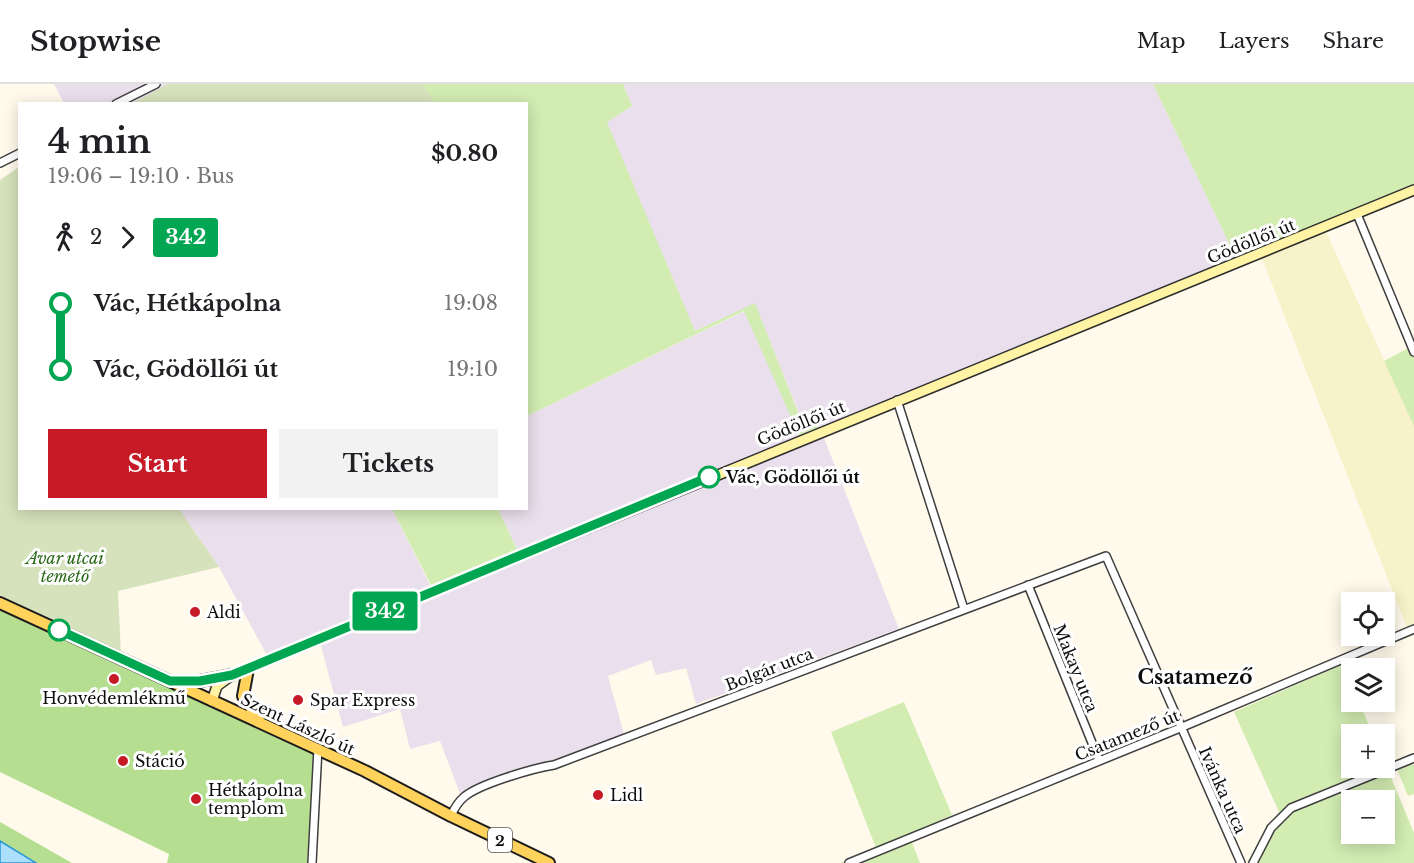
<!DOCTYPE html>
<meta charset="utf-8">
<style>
body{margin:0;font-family:"Libre Baskerville",serif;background:#f2f2f2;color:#202124;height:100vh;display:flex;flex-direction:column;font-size:22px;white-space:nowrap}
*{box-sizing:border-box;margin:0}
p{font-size:20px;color:#757577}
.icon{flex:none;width:33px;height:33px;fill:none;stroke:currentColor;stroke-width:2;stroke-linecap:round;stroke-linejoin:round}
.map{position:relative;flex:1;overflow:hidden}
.details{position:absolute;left:18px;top:18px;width:510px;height:408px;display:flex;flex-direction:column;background:#fff;border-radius:0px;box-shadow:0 3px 15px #0003}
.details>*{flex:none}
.badge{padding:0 12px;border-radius:4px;font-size:21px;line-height:39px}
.buttons{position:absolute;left:1341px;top:508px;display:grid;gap:12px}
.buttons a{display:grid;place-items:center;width:54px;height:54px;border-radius:0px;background:#fff;box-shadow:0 3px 15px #0003;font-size:30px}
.map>.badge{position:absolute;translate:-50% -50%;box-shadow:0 0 0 3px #fff}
.legs{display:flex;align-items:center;gap:9px;height:66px;padding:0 30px;font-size:20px}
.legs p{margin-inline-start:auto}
.headline{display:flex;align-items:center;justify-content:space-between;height:102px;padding:0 30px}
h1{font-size:33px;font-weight:800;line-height:45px}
.action{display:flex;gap:12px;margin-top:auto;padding:12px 30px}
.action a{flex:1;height:69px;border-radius:0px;background:#c61a27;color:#fff;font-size:24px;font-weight:800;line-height:69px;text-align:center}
.action a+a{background:#f2f2f2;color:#202124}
ul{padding:0 30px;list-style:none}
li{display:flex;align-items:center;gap:21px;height:66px;font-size:22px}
li i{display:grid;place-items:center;width:9px;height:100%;margin:0 8px;background:currentColor}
li i::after{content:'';width:15px;height:15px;margin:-8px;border:4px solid;border-radius:50%;background:#fff}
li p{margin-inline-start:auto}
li:first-child i{background:linear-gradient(#0000 50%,currentColor 0)}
li:last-child i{background:linear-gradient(currentColor 50%,#0000 0)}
header{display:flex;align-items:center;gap:36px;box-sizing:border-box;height:84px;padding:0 30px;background:#fff;border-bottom:2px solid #e0e0e0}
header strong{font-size:28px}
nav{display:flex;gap:33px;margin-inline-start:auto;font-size:21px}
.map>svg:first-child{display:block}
.industrial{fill:#eadfec}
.farmland{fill:#f7f2c9}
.green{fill:#d2ecb2;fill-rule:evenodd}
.forest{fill:#b5de90}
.cemetery{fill:#d6e2bb}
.water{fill:#abdffb;stroke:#2c98d8;stroke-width:1.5}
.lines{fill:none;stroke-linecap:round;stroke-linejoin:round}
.minor-casing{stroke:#3f3f3f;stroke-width:10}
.secondary-casing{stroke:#2e2e2e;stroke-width:12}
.primary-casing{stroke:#1d1d1d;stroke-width:14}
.minor{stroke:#fff;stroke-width:7}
.secondary{stroke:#fff3a6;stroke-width:9}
.primary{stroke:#ffd25b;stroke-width:10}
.line-1-casing{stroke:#fff;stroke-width:14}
.line-1{stroke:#00a651;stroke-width:9}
.stop-1-dot{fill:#fff;stroke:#00a651;stroke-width:3}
.poi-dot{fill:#c61a27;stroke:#fff;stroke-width:2}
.labels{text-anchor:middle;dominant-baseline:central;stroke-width:6;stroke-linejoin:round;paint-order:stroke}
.shield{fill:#fff;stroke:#555;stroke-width:1.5}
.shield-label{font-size:15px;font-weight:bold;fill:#0c0c0c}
.street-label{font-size:16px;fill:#0c0c0c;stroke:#fff}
.stop-label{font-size:16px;font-weight:bold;fill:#0c0c0c;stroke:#fff;text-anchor:start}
.park-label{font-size:16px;font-style:italic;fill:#2b6818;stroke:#fff}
.poi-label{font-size:16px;fill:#0c0c0c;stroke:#fff;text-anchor:start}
.quarter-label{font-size:20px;font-weight:bold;fill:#0c0c0c;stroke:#fff}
</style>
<header>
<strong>Stopwise</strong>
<nav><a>Map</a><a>Layers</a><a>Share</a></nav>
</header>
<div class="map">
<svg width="1414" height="779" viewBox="0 0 1414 779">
<rect width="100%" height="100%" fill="#fffaeb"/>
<!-- industrial -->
<path class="industrial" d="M54 0H168L133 20 64 19Z
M623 0H1153L1237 176 822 349 899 545 696 620 686 584 656 591 651 576 608 592 625 654 462 715 440 657 410 665 400 625 343 643 319 555 269 575 219 483 179 425H392L432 505 520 472 498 425 526 424 527 332 745 227 802 357 804 342 755 220 695 247 606 38 632 22Z"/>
<!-- farmland -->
<path class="farmland" d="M1323 141 1414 342V549L1410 551 1259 167Z"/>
<!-- green -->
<path class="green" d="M422 0H623L632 22 607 38 695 247 755 219 803 341 814 337 822 349 802 358 744 227 527 332 526 20 435 19Z
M1153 0H1414V103L1237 176Z
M1414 261V342L1384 277Z
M392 425H498L520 472 433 505Z
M1343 580 1351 601 1352 618H1359L1373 651H1352V684H1384L1385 679 1414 749V779H1247L1279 728 1234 628ZM1352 717H1384V750H1352Z
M904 618 952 731 909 751 920 779H840L876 764 831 648Z
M1408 680 1414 681V710L1408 712 1397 685Z"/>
<!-- forest -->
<path class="forest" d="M0 516 315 660 307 779H167L169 770 0 688Z
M0 738 72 779H36L0 757Z"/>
<!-- cemetery -->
<path class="cemetery" d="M168 0H422L435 19H133Z
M19 83 20 424 179 425 219 483 118 507 121 571 0 516V96Z"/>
<!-- water -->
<path class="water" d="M0 757 36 779H0Z"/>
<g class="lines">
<!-- minor casing -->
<g class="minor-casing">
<path id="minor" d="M116 20 156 0
M0 79 20 69
M1357 130 1414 268
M897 316 964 525
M1028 501 1099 676
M451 732C454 725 458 718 464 713 479 700 534 684 554 681L1106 472 1241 779
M312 779 318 664
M849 779 1180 644 1414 545
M1253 779 1271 744 1291 724 1414 674"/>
</g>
<!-- secondary casing -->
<g class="secondary-casing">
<path id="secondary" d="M212 617 217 602 232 591 315 556 1414 106"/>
</g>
<!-- primary casing -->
<g class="primary-casing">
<path id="primary" d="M0 519 365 687 451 732 549 779
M248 585 243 612 259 636
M176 597H200L232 591"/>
</g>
<!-- minor -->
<use href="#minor" class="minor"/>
<!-- secondary -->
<use href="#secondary" class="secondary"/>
<!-- primary -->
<use href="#primary" class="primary"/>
</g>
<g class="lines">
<!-- line-1 casing -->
<g class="line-1-casing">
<path id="line-1" d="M59 546 170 597H200L232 591 709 393"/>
</g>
<!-- line-1 -->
<use href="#line-1" class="line-1"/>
</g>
<!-- markers -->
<g class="stop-1-dot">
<circle cx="709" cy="393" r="10"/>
<circle cx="59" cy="546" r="10"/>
</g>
<g class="poi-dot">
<circle cx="195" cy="528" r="6"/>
<circle cx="114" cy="595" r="6"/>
<circle cx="298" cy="616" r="6"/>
<circle cx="123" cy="677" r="6"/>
<circle cx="598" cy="711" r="6"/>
<circle cx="196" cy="715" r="6"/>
</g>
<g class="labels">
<!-- shield labels -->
<rect class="shield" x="488" y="744" width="24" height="24" rx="4.5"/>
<g class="shield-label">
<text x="500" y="756">2</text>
</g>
<!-- street labels -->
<g class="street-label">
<text transform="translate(1251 157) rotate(-22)">Gödöllői út</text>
<text transform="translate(801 339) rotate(-22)">Gödöllői út</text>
<text transform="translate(1076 584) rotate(68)">Makay utca</text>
<text transform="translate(769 585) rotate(-21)">Bolgár utca</text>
<text transform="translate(298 640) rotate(25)">Szent László út</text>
<text transform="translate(1127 651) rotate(-22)">Csatamező út</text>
<text transform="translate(1223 706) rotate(66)">Ivánka utca</text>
</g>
<!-- stop labels -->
<g class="stop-label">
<text x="726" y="393">Vác, Gödöllői út</text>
</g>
<!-- park labels -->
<g class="park-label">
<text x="65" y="474">Avar utcai<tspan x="65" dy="18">temető</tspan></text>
</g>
<!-- poi labels -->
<g class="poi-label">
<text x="207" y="528">Aldi</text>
<text x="114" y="614" text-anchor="middle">Honvédemlékmű</text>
<text x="310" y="616">Spar Express</text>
<text x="135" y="677">Stáció</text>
<text x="208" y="706">Hétkápolna<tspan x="208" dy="18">templom</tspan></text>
<text x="610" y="711">Lidl</text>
</g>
<!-- quarter labels -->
<g class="quarter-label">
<text x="1195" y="593">Csatamező</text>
</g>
</g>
</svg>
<div class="buttons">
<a><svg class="icon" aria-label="locate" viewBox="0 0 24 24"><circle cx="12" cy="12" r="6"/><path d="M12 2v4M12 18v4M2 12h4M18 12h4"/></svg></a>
<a><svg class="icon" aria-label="layers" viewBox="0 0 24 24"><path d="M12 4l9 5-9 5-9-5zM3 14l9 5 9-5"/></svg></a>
<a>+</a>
<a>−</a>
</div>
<b class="badge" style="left:385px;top:527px;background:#00a651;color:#fff">342</b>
<section class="details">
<div class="headline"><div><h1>4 min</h1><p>19:06 – 19:10 · Bus</p></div><b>$0.80</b></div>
<div class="legs"><svg class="icon" aria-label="walk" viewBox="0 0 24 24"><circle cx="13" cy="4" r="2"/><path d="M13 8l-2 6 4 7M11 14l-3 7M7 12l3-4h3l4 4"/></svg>2<svg class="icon" aria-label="forward" viewBox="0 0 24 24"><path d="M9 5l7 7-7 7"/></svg><b class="badge" style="background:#00a651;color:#fff">342</b></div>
<ul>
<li><i style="color:#00a651"></i><b>Vác, Hétkápolna</b><p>19:08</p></li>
<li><i style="color:#00a651"></i><b>Vác, Gödöllői út</b><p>19:10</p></li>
</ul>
<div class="action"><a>Start</a><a>Tickets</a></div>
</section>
</div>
